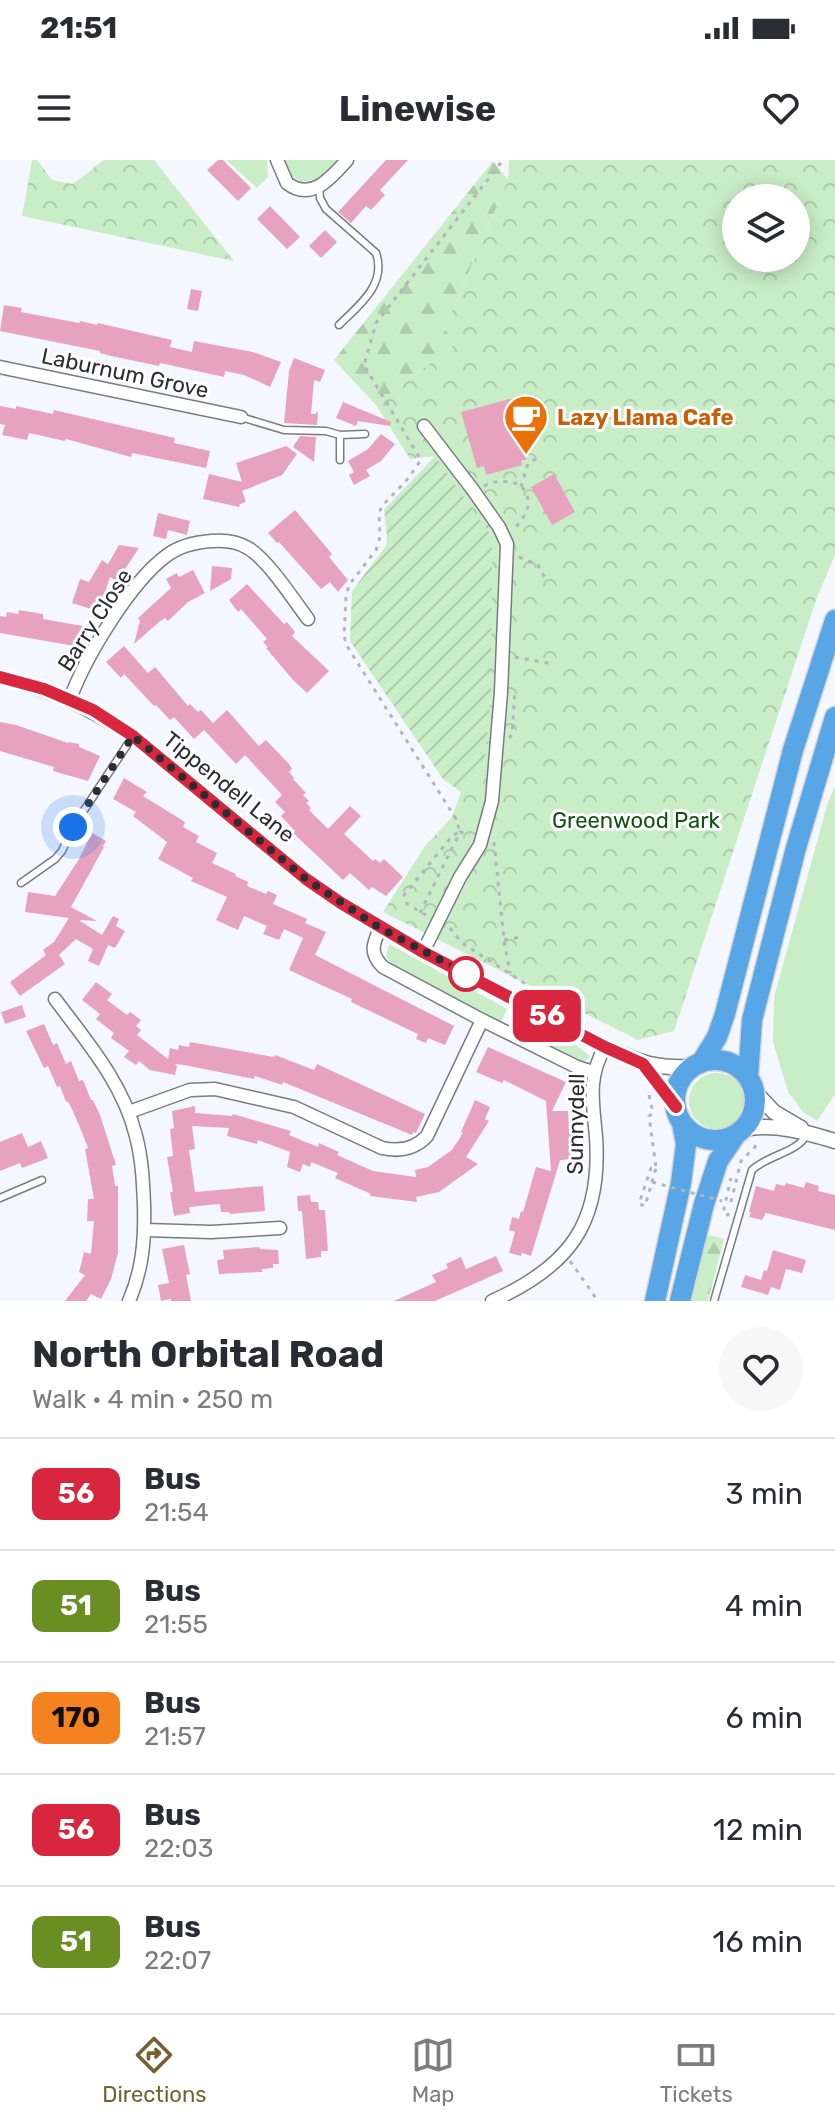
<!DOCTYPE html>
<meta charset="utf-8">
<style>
body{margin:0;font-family:Rubik,sans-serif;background:#f7f7f7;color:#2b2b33;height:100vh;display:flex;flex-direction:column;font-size:30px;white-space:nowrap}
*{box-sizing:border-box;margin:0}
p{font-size:26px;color:#7c7c81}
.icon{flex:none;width:44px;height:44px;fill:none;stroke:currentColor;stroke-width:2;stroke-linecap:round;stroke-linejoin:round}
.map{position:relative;height:1141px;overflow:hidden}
.sheet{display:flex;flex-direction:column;background:#fff;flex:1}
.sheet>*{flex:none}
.badge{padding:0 16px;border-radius:12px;font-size:28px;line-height:52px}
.tools{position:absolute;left:722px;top:24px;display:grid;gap:16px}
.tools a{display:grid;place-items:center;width:88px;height:88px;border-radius:50%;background:#fff;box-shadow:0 4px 20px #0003;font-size:40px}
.you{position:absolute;width:40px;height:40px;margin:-20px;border:6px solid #fff;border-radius:50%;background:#1a73e8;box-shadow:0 0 0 12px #1a73e833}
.map>.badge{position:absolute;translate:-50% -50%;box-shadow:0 0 0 4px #fff}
.round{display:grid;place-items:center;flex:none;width:84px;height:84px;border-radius:42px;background:#f7f7f7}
.head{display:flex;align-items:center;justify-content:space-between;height:136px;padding:0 32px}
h1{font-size:38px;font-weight:700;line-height:60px}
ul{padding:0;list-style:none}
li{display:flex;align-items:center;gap:24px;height:112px;padding:0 32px;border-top:2px solid #e1e1e2}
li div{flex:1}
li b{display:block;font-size:30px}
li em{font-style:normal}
li .badge{min-width:88px;font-weight:700;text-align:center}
.status{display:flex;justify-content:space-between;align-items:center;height:56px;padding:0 40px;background:#fff;direction:ltr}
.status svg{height:22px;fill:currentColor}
header{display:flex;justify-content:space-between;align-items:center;height:104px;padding:0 32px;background:#fff;font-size:36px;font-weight:700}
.menu{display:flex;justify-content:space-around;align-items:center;height:112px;border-top:2px solid #e1e1e2;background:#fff;font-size:22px;color:#7c7c81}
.menu a{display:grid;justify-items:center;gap:4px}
.menu .current{color:#776030}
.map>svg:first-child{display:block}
.grass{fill:#c9edc6}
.forest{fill:url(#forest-firs)}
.park{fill:url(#park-crowns);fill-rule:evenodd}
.garden{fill:url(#garden-furrows)}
.building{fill:#e7a3be}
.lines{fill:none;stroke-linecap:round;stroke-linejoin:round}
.service-casing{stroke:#797b83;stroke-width:9}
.minor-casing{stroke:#797b83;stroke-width:15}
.tertiary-casing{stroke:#797b83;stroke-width:17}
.trunk-casing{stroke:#d5d5d6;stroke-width:23}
.path{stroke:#b4b5bc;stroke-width:3;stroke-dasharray:4 6;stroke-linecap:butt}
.service{stroke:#fff;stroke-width:6}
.minor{stroke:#fff;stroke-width:12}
.tertiary{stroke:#fff;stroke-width:14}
.trunk{stroke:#58a6e6;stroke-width:20}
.path-bridge{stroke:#b4b5bc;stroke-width:3;stroke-dasharray:4 6;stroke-linecap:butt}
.line-casing{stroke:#fff;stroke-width:18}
.line{stroke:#d7263d;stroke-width:12}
.walk{stroke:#2d2d31;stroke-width:8;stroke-dasharray:0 14.4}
.stop-dot{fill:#fff;stroke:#d7263d;stroke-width:4}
.labels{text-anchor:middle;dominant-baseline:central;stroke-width:6;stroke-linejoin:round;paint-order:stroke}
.street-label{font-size:22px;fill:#2d2d31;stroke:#fff}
.food-label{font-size:22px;font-weight:bold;fill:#c56008;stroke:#fff;text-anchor:start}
.park-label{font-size:22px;fill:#105210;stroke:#fff}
</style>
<div class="status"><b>21:51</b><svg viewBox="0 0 49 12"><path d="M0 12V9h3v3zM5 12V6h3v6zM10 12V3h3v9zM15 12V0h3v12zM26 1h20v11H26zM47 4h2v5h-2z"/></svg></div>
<header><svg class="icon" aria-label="menu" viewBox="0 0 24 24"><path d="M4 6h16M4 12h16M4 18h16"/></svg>Linewise<svg class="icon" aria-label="heart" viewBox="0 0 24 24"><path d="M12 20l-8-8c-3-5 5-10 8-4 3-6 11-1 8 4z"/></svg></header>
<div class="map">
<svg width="835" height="1141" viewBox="0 0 835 1141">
<defs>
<pattern id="forest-firs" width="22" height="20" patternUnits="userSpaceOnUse" patternTransform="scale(2)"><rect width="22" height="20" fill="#c9edc6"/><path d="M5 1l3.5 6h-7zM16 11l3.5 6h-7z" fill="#adccab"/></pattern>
<pattern id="park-crowns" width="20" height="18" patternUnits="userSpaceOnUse" patternTransform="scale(2)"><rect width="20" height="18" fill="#c9edc6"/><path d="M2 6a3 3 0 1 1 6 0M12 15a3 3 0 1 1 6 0" fill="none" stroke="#adccab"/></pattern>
<pattern id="garden-furrows" width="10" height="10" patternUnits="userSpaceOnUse" patternTransform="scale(2)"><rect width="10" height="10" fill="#c9edc6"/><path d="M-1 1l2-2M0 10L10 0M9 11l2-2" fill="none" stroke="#adccab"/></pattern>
</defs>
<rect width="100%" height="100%" fill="#f5f7ff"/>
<!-- grass -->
<path class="grass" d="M226 0H267L268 17 257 28Z
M284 0H341L322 18 301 22 290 15Z
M835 626V934L817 961 803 952 788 932 773 882 774 837 828 642Z
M389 784 507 849 501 862 398 809 386 797Z
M514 853 567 879 589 895 588 899 582 902 572 899 508 866Z
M689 941a28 28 0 1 1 56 0a28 28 0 1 1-56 0Z"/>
<!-- forest -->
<path class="forest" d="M493 1 508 20 445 168 454 185 376 245 334 200Z
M705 1074 724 1079 708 1141H687Z"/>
<!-- park -->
<path class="park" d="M32 0H37L52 20 73 24 104 0H154L234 101 22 56Z
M509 0H835V395L816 440 674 871 638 880 383 752 425 686 452 657 461 632 484 605 435 296 410 299 376 245 454 185 445 168 508 20ZM736 38H796V98H736Z"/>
<!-- garden -->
<path class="garden" d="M435 296 492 377 491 536 484 605 461 632 443 619 350 481 352 431 386 386 387 377 384 350Z"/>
<!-- building -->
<path class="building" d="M218 0H223L251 28 238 41 207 10Z
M386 0H408L380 30 385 35 371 50 366 46 351 63 338 52Z
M270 46 300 77 287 89 257 59Z
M325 70 337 82 321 98 309 86Z
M191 129 202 131 198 151 187 149Z
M4 145 22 148 21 152 79 163 80 161 97 165 98 163 172 180 170 187 192 192 194 181 253 192 281 202 270 227 244 215 225 211 224 217 160 203 159 206 111 196 100 193V191L0 171Z
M294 198 325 210 320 222 314 220 311 254H315L318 251 317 265 284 263 289 211Z
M510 239 527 299 521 301 522 305 486 315 484 306 477 308 461 252Z
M343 242 391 262 390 266 358 261 356 266 336 258Z
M0 246 16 249V246L53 254 54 250 175 278 174 283 210 291 206 308 132 293 131 297 66 279 65 281 29 273 27 280 2 275 5 265 0 264Z
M381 274 395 284 381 301 366 310 370 316 354 325 349 315 354 312 348 301 368 289Z
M300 276 316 277 314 302 293 287Z
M286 286 297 294 282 315 242 331 246 342 240 344 239 347 203 339 209 314 242 322 236 303Z
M554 314 575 352 552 365 531 327Z
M295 350 332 394 329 397 348 420 338 432 330 422 321 429 279 382 277 383 268 373Z
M158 353 190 361 187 375 168 370 166 379 153 376Z
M119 385 139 388 117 421 110 417 101 445 96 443 94 450 72 443 80 419 89 422 102 400 108 404Z
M212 406 232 408 231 419 210 431Z
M193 410 205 433 188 442 168 461 165 458 159 462 134 484 140 461 138 458 171 428 166 419 177 413 179 417Z
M247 424 284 464 287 462 295 472 292 476 329 511 307 533 293 520 266 488 268 487 263 482 267 479 241 449 238 452 229 440Z
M19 450 43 454V459L88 467 85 482 81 481 80 487 0 473V456L6 457 7 452 18 454Z
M124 486 148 513 155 507 188 546 190 544 198 552 201 550 213 563 227 550 259 586 266 580 289 604 292 609 289 612 294 618 293 619 306 633 303 635 309 641 306 643 311 648 309 650 328 669 350 646 361 656 344 674 373 701 375 699 380 703 384 699 403 717 386 736 372 727 369 730 350 713 343 720 293 673 295 671 281 656 285 652 275 642 282 635 245 595 236 604 204 570 194 579 174 557 170 560 156 545 154 546 124 514 121 518 106 502Z
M0 562 16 565 68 583 69 582 79 584V587L100 596 88 621 53 611 54 607 0 591Z
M124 618 147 632 143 636 185 662 183 667 199 676 196 682 217 693 212 703 236 714 235 716 248 722 247 726 266 734 268 731 277 735 273 744 307 759 305 763 326 772 315 795 454 866 445 885 428 878 426 883 416 879 418 874 351 842 352 839 289 810 303 778 284 769 279 780 263 774 267 766 244 756 238 770 216 760 227 737 191 721 193 718 158 699 167 682 133 656 136 652 113 639Z
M92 673 106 681 103 686 104 687 71 747 97 761 81 760 80 761 102 775 113 756 119 759 116 766 125 771 115 788 108 785 99 806 88 801 93 789 76 779 59 795 65 804 20 836 10 822 46 795 43 790 54 782 69 758 25 752 28 732 55 736 79 699Z
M96 822 112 834 107 840 127 855 130 852 141 860 136 866 141 870 137 875 168 899 170 888 178 890 179 885 189 887 190 882 274 897 275 895 314 910 317 904 425 954 416 973 413 972 412 975 283 922 282 925 255 916 254 919 184 905 175 904 177 906 175 915 150 910 139 901 136 905 124 897 129 891 111 878 114 873 96 859 100 854 82 840Z
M22 845 26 857 5 864 1 852Z
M44 864 53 885 57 883 66 904 71 901 79 921 83 920 91 940H93L100 955 116 1005 112 1006 115 1026H118V1093L111 1119 101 1139 91 1134 86 1141H65L85 1115 79 1112 84 1092 91 1094 94 1061H87L88 1039H94L85 989 88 988 79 965 70 945 67 941 66 942 60 926 57 927 48 906 44 908 26 871Z
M488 887 566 922 552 951H568L569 967H572L573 999 560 1000 531 1096 522 1093 521 1096 509 1093 515 1072 509 1070 512 1057 519 1059 521 1051 523 1052 536 1007 551 1011 546 941 504 920 502 923 476 912Z
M475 940 490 947 485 959 489 961 466 997 478 1004 439 1032 416 1037 417 1042 370 1036 371 1034 335 1018 338 1013 311 1002 310 1007 303 1004 300 1012 287 1007 290 992 258 980 257 984 227 976 229 968 192 966 195 989 189 990 195 1032 263 1026 265 1051 230 1054 229 1052H221L220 1044 189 1047 190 1053 174 1056 170 1032H173L167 997 173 996 170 969 174 968 172 951 195 946V953L232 956 233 954 291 971 289 975 296 978 318 987 319 983 332 989 339 992 337 995 373 1011 416 1017 415 1010 428 1007 452 990 463 973 461 972Z
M22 973 28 987 41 981 48 998 22 1008 20 1003 0 1011V982Z
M806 1022 819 1026 818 1031 835 1035V1070L766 1053 762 1060 749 1057 751 1052H749L756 1026 774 1031 776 1024 785 1026 786 1023 804 1028Z
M310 1035 311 1042H318L319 1050H325L328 1091H321V1097L306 1099 302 1051H298L297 1036Z
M184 1085 190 1114 186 1115 191 1141H171V1139L161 1141 158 1125 169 1123 162 1089Z
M259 1087 260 1089 278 1090 279 1104H273V1108L262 1109V1112L219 1114 217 1100 224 1099 223 1090Z
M773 1090 806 1100 802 1113 786 1109 780 1130 771 1127 768 1135 741 1127 745 1115 761 1120 764 1110 767 1111Z
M496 1096 503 1111 435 1141H394L436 1122 432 1115 448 1108 446 1104 461 1097 466 1109Z"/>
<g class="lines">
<!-- service casing -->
<g class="service-casing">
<path id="service" d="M319 27 320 38 326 49 376 93C387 125 358 146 339 165
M241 257 284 270 326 271 340 275 365 274
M340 275V300
M21 723 55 699 62 691 73 667 133 576
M0 1038 42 1020
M714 1141 752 1010C767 995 798 993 807 974"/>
</g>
<!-- minor casing -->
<g class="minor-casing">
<path id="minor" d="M277 0 287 23C311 42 331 18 347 0
M0 207 241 257
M70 539C86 496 130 423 166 396 179 386 197 382 212 381 224 380 238 382 248 388 268 400 293 439 308 459
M380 768C373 784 369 793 383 807L482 860 577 907 593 912
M423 792 460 717 480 685 492 641 501 532 507 384 499 367 473 330 424 266
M55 839C87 882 123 923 136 976 142 999 143 1021 144 1044 145 1078 143 1109 129 1141
M129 952 190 930 215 929 294 947 382 988C400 992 415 989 427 976L482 860
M145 1070 211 1072 280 1068
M492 1141C569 1107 602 1063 596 977 593 942 587 918 605 887"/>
</g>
<!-- tertiary casing -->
<g class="tertiary-casing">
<path id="tertiary" d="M0 517C54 530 86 545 133 576L306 719 341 743 423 792 605 887C642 903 654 909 695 907
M643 904 676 947
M754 931 774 952 801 968
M744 969C775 963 805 972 835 981"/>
</g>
<!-- trunk casing -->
<g class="trunk-casing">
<path id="trunk" d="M675 940a40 40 0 1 1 80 0a40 40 0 1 1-80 0Z
M701 903 717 877 725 854 793 590 835 460
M748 917 752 860 796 688 835 557
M655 1141 681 1023 686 984 682 963
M680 1141 704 1044 718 1001 735 976"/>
</g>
<!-- path -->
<path class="path" d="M484 326C501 317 531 320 528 346 526 355 520 362 514 369
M521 327 528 303 536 299
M519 397 538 405 547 421
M515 497 553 504
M509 578 512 575 515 531
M494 682 504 780 510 813
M420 753 460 672 470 674
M426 755 407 744 404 735 453 675 460 672 456 659 347 486 344 476 346 438 349 425 376 390 380 377 379 353 382 346 406 321 421 300 364 205 376 163 503 0
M450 768 462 783 529 826 525 831
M504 780 521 777
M649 935 653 953 649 956 656 1008H651L639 1044 645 1046 656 1008
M731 1042 741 1001 759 983
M728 1053V1055L723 1053 731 1018
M570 1101 598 1141"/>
<!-- service -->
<use href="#service" class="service"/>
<!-- minor -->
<use href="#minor" class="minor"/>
<!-- tertiary -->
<use href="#tertiary" class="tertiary"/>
<!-- trunk -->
<use href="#trunk" class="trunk"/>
<!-- path-bridge -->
<path class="path-bridge" d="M652 1022 722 1041"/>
</g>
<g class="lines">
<!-- line casing -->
<g class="line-casing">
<path id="line" d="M0 517 44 529 93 550 133 576 306 719 341 743 423 792 605 887 643 904 676 947"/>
</g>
<!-- line -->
<use href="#line" class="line"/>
<!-- walk -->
<path class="walk" d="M73 667 133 576 306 719 380 768 471 816 466 814"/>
</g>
<!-- icons -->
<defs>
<g id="cafe-pin" transform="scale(2.3)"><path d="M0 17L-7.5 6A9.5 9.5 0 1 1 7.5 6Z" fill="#e8710a" stroke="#fff"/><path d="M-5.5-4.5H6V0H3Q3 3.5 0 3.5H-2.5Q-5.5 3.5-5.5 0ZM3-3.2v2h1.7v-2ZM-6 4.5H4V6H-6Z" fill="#fff"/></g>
</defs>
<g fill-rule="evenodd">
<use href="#cafe-pin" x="526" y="257"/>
</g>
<!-- markers -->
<circle class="stop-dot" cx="466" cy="814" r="16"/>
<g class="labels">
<!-- street labels -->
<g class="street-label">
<text transform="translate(125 213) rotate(12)">Laburnum Grove</text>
<text transform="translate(95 460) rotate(-57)">Barry Close</text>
<text transform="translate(229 627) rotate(39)">Tippendell Lane</text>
<text transform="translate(576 964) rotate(-89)">Sunnydell</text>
</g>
<!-- food labels -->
<g class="food-label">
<text x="557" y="257">Lazy Llama Cafe</text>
</g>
<!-- park labels -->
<g class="park-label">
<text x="636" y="660">Greenwood Park</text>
</g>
</g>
</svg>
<div class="tools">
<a><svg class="icon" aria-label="layers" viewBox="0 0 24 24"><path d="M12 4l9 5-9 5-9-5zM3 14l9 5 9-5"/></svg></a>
</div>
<div class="you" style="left:73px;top:667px"></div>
<b class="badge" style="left:547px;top:856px;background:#d7263d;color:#fff">56</b>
</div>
<section class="sheet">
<div class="head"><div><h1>North Orbital Road</h1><p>Walk · 4 min · 250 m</p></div><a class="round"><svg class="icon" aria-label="heart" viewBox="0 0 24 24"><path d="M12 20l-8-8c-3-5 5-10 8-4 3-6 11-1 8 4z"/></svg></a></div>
<ul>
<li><span class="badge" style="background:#d7263d;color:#fff">56</span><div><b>Bus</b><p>21:54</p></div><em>3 min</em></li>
<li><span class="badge" style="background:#6b8e23;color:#fff">51</span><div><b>Bus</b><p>21:55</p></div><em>4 min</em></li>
<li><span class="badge" style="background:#f58220;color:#111">170</span><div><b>Bus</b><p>21:57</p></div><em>6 min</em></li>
<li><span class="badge" style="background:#d7263d;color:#fff">56</span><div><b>Bus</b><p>22:03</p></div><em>12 min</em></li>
<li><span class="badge" style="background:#6b8e23;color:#fff">51</span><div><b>Bus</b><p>22:07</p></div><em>16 min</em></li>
</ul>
</section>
<nav class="menu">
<a class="current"><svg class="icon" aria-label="directions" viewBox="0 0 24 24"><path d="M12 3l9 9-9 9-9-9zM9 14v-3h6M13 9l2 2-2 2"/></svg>Directions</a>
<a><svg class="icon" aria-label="map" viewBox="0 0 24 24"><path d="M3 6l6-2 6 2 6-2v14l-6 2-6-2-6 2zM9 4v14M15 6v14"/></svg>Map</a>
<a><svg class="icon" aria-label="tickets" viewBox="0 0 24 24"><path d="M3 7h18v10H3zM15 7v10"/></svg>Tickets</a>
</nav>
